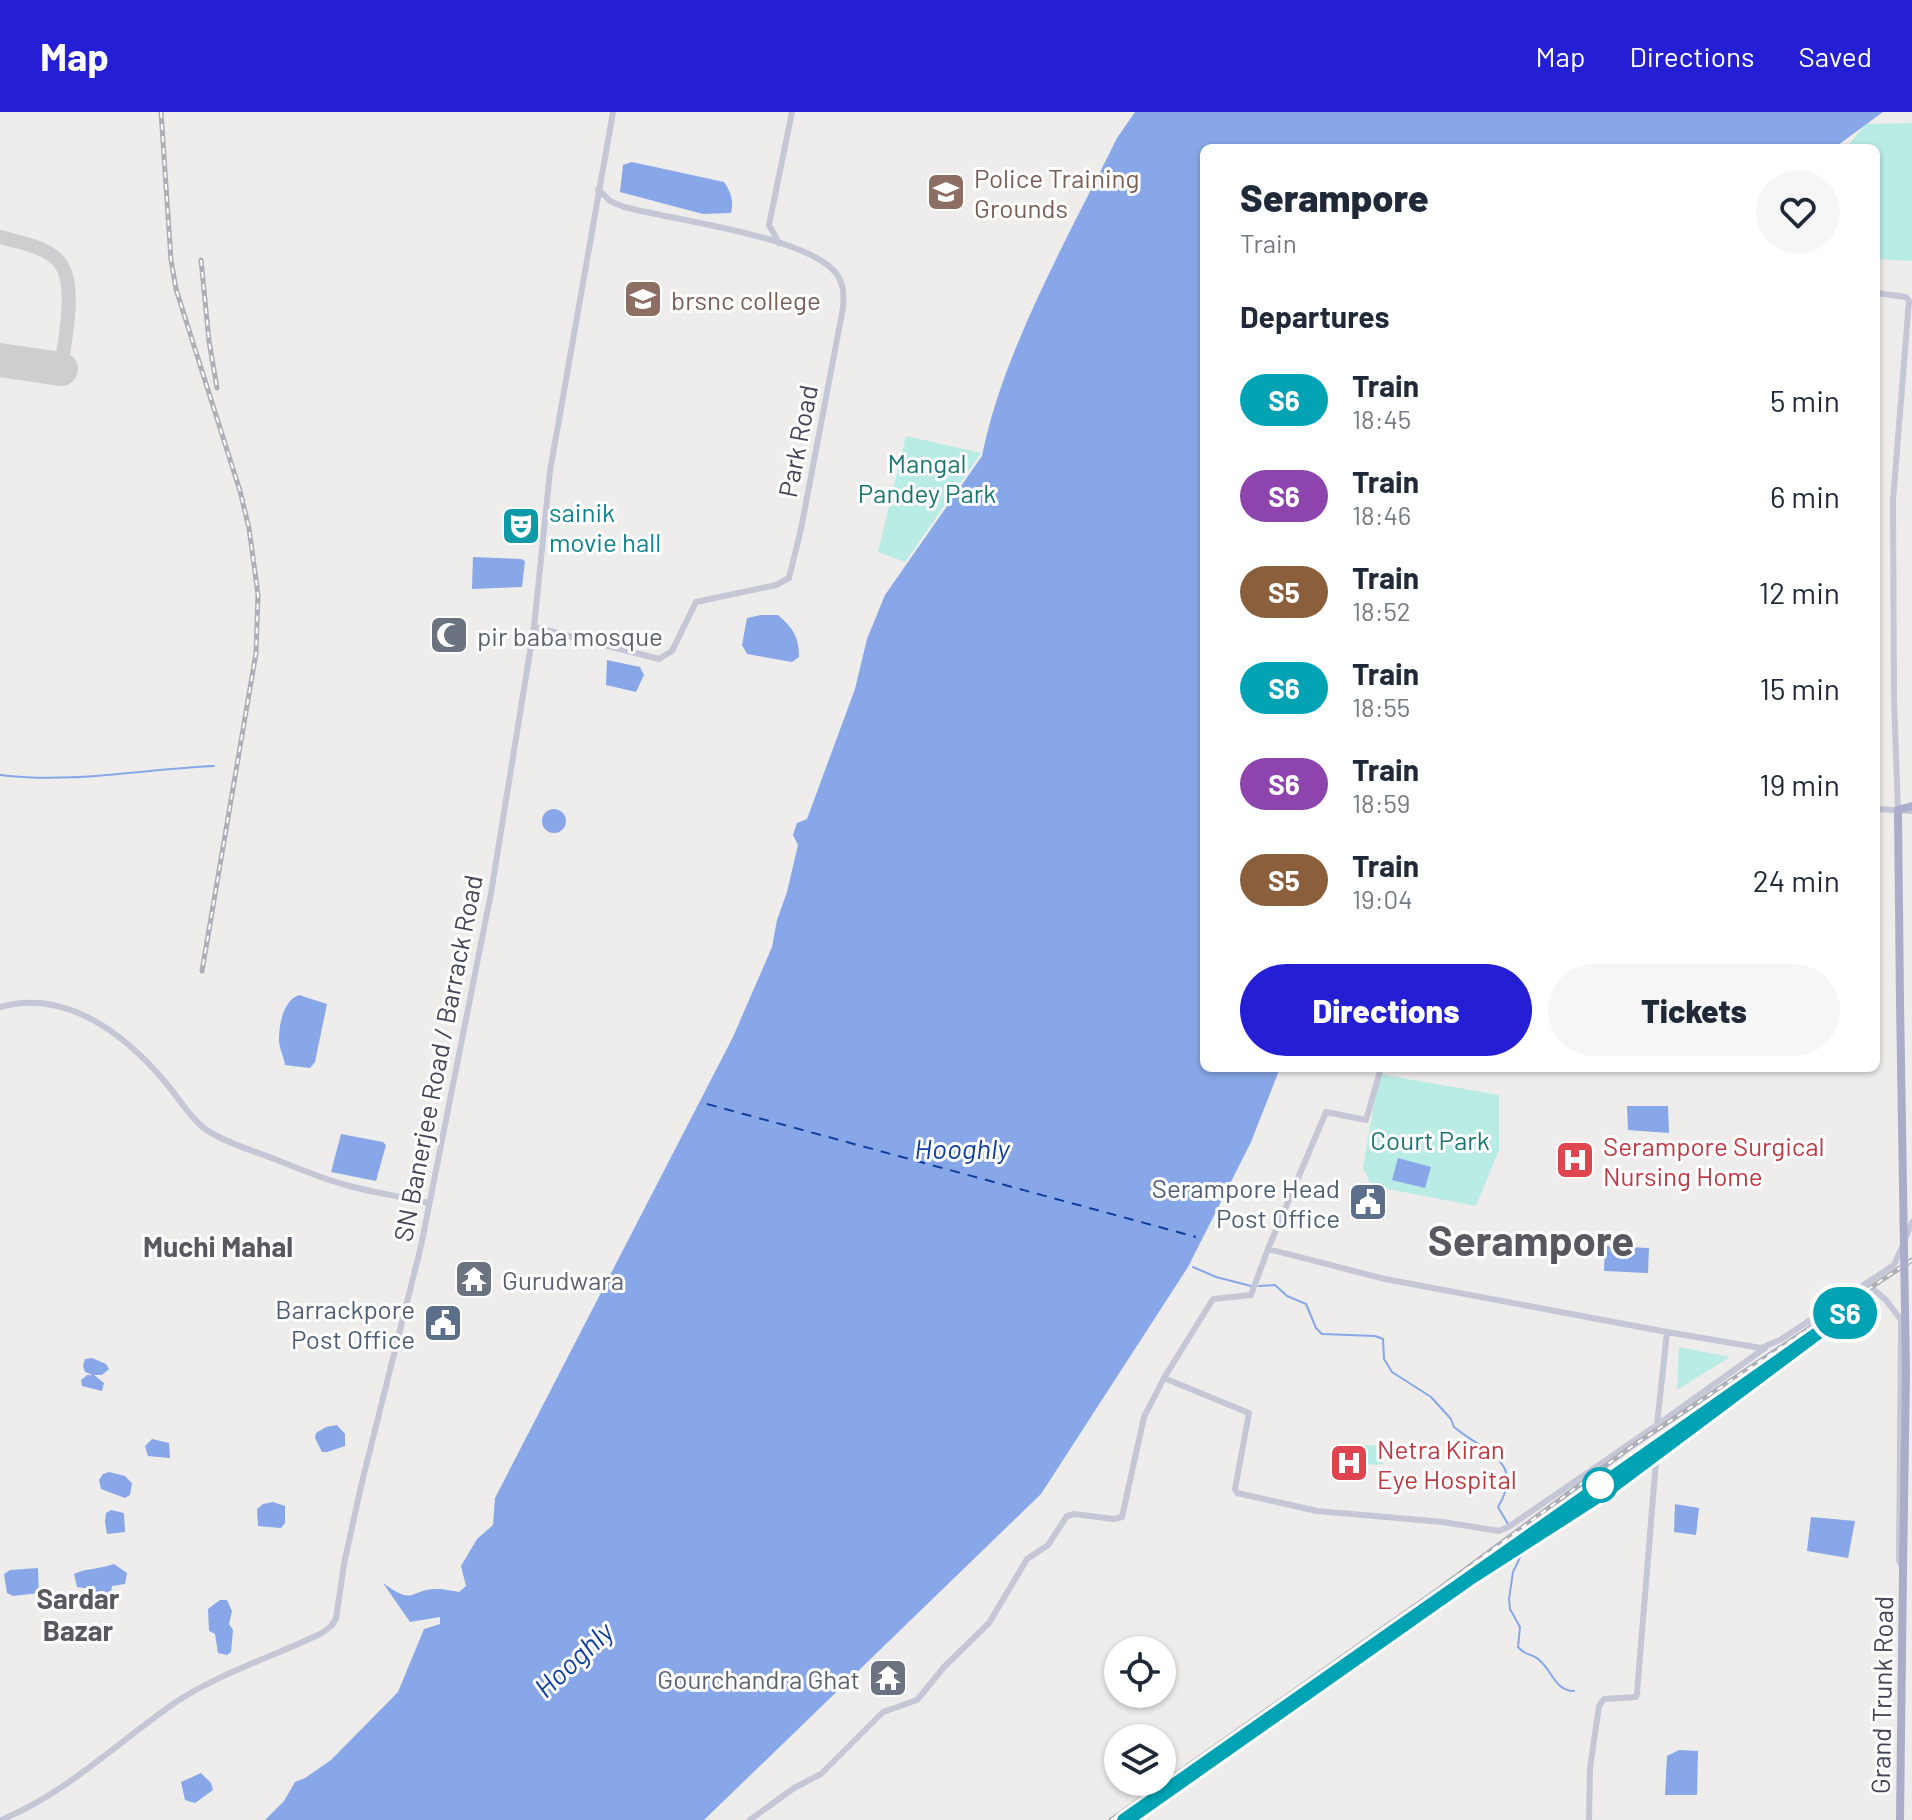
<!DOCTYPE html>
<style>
body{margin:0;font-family:Barlow,sans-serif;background:#f6f6f7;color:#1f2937;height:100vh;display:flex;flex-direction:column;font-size:30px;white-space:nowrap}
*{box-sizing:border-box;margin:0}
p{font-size:26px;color:#747a83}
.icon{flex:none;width:44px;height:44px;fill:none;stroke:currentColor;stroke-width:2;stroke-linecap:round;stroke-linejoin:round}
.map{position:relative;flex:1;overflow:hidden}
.sheet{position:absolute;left:1200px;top:32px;width:680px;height:928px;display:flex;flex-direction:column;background:#fff;border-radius:12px;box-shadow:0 2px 6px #0004}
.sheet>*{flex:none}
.badge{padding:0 16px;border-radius:26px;font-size:28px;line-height:52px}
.tools{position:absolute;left:1104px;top:1524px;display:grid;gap:16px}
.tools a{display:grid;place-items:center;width:72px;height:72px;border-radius:50%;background:#fff;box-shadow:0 2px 6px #0004;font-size:40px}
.map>.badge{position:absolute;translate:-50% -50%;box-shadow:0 0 0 4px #fff}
h2{padding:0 40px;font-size:30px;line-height:72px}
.round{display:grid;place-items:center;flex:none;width:84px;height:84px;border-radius:42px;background:#f6f6f7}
.head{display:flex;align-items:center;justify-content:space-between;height:136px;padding:0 40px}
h1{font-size:38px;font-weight:800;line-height:60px}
.primary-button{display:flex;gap:16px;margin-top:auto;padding:16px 40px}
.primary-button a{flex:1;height:92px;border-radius:48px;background:#241ed5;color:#fff;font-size:32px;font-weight:800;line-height:92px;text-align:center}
.primary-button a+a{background:#f6f6f7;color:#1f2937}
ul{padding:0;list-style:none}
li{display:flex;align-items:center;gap:24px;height:96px;padding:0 40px}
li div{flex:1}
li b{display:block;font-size:30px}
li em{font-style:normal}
li .badge{min-width:88px;font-weight:700;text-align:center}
header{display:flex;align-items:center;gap:48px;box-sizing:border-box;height:112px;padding:0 40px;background:#241ed5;color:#fff}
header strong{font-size:38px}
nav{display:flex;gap:44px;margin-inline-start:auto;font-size:28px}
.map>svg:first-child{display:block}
.green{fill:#b9ece5}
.water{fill:#87a7e8}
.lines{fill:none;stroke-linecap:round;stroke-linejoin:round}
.stream{stroke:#87a7e8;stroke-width:2}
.ferry{stroke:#103e9f;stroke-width:2;stroke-dasharray:10 8;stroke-linecap:butt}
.taxiway{stroke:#ceced0;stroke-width:14}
.runway{stroke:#ceced0;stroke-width:34}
.tertiary{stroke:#c5c6d6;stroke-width:6}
.primary{stroke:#abacca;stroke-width:8}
.rail-casing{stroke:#aeaeb6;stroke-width:5}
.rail{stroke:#fff;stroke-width:2;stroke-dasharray:6;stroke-linecap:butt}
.primary-bridge{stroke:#abacca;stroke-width:8}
.line-casing{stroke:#fff;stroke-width:18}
.line{stroke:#00a3b4;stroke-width:12}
.stop-dot{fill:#fff;stroke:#00a3b4;stroke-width:4}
.labels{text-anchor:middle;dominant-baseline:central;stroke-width:6;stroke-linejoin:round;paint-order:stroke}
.education-label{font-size:26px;fill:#785e54;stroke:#fff;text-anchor:start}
.street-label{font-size:26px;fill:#444658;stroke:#fff}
.park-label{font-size:26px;fill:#197673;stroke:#fff}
.culture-label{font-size:26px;fill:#0d838f;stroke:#fff;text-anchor:start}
.worship-label{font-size:26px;fill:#5b616d;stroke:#fff;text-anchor:start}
.health-label{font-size:26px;fill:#be3a42;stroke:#fff;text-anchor:start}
.service-label{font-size:26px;fill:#4e5e75;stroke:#fff;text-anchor:end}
.water-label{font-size:28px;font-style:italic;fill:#103e9f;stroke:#fff}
.neighbourhood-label{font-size:28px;font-weight:bold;fill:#585860;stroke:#fff}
.town-label{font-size:42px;font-weight:bold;fill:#585860;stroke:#fff}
</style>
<header>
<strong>Map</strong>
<nav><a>Map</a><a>Directions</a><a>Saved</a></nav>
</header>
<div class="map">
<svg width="1912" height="1708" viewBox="0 0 1912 1708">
<rect width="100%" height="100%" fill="#eeedeb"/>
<!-- green -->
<path class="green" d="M1912 11V149L1876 147V36H1846L1866 12Z
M906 324 981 341 905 450 878 440Z
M1379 962 1499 983V1038L1476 1094 1372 1074 1363 1056Z
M1679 1235 1730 1245 1677 1278Z
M1365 1333 1384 1334 1383 1352 1373 1353 1354 1348Z"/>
<!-- water -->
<path class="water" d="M1135 0H1883L1834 36H1204V956H1280L1251 1030 1188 1155 1041 1382 704 1708H265L284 1689 295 1670 305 1666 331 1648 398 1580 424 1517 440 1512V1505L410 1510 383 1471C416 1495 408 1477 438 1477 445 1477 452 1479 459 1480L466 1474 461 1454 477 1427 493 1413 495 1386 733 925 772 835 777 808 787 780 798 733 793 723 797 711 807 707 855 577 867 527 885 483 982 344C1003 238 1069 124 1117 26Z
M632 50 724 70C731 80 734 89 731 101L703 102 620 80 623 53Z
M473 445 521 447 525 449 522 475 472 477Z
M761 503H778C793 516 799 525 799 545L792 550 747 542 742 533 747 506Z
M607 548 640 555 644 563 636 580 606 573Z
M542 709a12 12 0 1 1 24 0a12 12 0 1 1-24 0Z
M299 883 327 892 315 950 310 956 285 953C284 945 279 936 279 928 279 912 283 889 299 883Z
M1627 994H1668L1669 1021 1628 1018Z
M341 1022 383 1030 386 1033 376 1069 331 1060Z
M1398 1046 1431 1055 1425 1076 1392 1068Z
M1605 1134 1649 1136 1648 1161 1604 1159Z
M92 1246 106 1252 109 1257 102 1263H94L104 1271 102 1279 82 1274 81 1268 87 1263H93L85 1260 83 1254 85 1247Z
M337 1313 345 1322V1334L327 1340H322L315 1326 316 1321 326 1315Z
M152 1327 169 1331 170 1346 148 1344 145 1334Z
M109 1360 125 1364 132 1371 130 1383 125 1386 101 1377 99 1368 103 1362Z
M273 1390 285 1394V1411L281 1416 258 1414 257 1397 263 1392Z
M1675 1392 1699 1396 1696 1423 1674 1420Z
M111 1398 124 1401 125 1420 107 1422 105 1410 106 1401Z
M1811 1405 1855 1409 1848 1446 1807 1439Z
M114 1452 127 1461 125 1472 112 1474 111 1481 94 1483 92 1477 77 1475 74 1462C87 1456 101 1457 114 1452Z
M38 1456 39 1481 13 1484 7 1481 4 1462 10 1458Z
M220 1488H227L232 1499 229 1512 233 1518 231 1540 227 1543 218 1541 215 1522 209 1519 208 1497Z
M1679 1638 1698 1639 1697 1683H1665L1667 1644Z
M201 1661 211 1671 213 1678 195 1691 185 1688 181 1670Z"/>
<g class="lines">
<!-- stream -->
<path class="stream" d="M0 663C71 672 143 657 214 654
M1193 1155 1216 1165 1251 1174
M1259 1174 1275 1173 1287 1184 1306 1192 1316 1216 1322 1222 1375 1224 1383 1227 1384 1247 1392 1260 1431 1285 1451 1307 1454 1315C1484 1340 1526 1349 1498 1395L1508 1412
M1524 1437 1513 1460 1509 1487 1510 1497 1520 1515 1518 1535C1525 1543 1528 1541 1535 1545 1551 1553 1553 1579 1574 1579"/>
<!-- ferry -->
<path class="ferry" d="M707 992 1196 1125"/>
<!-- taxiway -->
<path class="taxiway" d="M0 125C18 130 38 133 53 144 81 163 64 228 61 257"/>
<!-- runway -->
<path class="runway" d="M0 248 61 257"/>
<!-- tertiary -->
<path class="tertiary" d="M779 131 769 113 792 0
M1876 181 1906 185 1909 189 1893 388 1894 588 1898 698
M534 515 659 547 672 539 696 490 776 473 789 466 801 417 843 196C844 183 844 172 836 161 806 124 673 108 624 95L610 89 598 77
M1876 697 1912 699
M0 895C66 876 126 923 166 971 182 990 193 1012 215 1023 235 1034 257 1040 277 1048 300 1057 323 1067 346 1073 373 1081 401 1084 429 1091
M1906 1125 1912 1110
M1866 1171 1886 1188 1901 1208 1899 1448 1902 1455
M1667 1220 1761 1236 1780 1228 1894 1153 1902 1135
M1164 1266 1249 1301 1235 1377 1237 1381 1317 1399 1443 1410 1499 1419 1510 1414 1657 1313 1667 1220 1385 1167 1268 1137
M1657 1313 1765 1236
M1 1708C66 1681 116 1632 173 1592 219 1561 273 1545 322 1521L331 1514 336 1507 344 1452 361 1374 421 1134 491 781 534 515 550 359 613 0
M750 1708 794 1676 821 1662 883 1600 917 1588 944 1555 989 1511 1027 1447 1048 1433 1067 1404 1074 1402 1114 1407 1122 1405 1144 1305 1164 1266 1213 1187 1251 1183 1268 1137 1326 1000 1366 1008 1381 956
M1589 1708 1590 1656 1599 1594 1604 1587 1636 1585 1637 1581 1656 1349"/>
<!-- primary -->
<path class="primary" d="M1900 890 1898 698 1912 694
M1900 1708 1903 1458"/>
<!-- rail casing -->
<g class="rail-casing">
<path id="rail" d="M161 0 171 148 176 177 240 379 249 416 258 483 256 541 202 859
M201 148 209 229 217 276
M1681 1325 1757 1267
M1532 1420 1686 1312
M1462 1473 1547 1420
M1111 1708 1439 1477 1631 1335 1912 1148"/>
</g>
<!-- rail -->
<use href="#rail" class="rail"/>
<!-- primary-bridge -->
<path class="primary-bridge" d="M1900 890 1906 1260 1903 1458"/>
</g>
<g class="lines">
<!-- line casing -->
<g class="line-casing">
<path id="line" d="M1123 1708 1847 1200 1609 1378 1469 1468 1128 1708"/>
</g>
<!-- line -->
<use href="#line" class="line"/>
</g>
<!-- icons -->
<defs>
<g id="university-square" transform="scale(2)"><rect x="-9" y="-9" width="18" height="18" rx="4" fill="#8d6e63" stroke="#fff"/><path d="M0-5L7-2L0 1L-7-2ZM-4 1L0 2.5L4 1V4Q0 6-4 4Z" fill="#fff"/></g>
<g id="theatre-square" transform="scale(2)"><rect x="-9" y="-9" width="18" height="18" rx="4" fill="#0f9aa8" stroke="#fff"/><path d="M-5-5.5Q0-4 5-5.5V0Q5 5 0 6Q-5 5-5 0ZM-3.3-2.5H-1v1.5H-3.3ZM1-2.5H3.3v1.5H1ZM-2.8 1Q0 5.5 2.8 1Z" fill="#fff"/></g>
<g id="mosque-square" transform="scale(2)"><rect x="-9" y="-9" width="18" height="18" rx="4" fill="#6b7280" stroke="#fff"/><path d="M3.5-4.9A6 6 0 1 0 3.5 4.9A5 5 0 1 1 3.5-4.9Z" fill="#fff"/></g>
<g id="hospital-square" transform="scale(2)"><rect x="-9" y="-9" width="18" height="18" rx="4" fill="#e0444e" stroke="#fff"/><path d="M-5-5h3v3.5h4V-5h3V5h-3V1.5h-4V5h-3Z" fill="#fff"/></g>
<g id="civic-square" transform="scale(2)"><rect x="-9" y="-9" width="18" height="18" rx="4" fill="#5c6f8a" stroke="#fff"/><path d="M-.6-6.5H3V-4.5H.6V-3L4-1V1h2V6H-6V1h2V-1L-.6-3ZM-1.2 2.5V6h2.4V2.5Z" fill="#fff"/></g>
<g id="temple-square" transform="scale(2)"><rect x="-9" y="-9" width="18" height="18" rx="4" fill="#6b7280" stroke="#fff"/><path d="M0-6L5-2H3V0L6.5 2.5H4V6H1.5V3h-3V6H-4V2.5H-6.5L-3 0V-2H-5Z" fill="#fff"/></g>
</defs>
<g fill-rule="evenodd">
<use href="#university-square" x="946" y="80"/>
<use href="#university-square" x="643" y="187"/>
<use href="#theatre-square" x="521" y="414"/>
<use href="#mosque-square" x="449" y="523"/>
<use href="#hospital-square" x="1575" y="1048"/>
<use href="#civic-square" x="1368" y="1090"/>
<use href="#temple-square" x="474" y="1167"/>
<use href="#civic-square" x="443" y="1211"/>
<use href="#hospital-square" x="1349" y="1351"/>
<use href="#temple-square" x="888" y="1566"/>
</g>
<!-- markers -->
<circle class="stop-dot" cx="1600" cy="1373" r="16"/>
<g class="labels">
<!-- education labels -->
<g class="education-label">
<text x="974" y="65">Police Training<tspan x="974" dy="30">Grounds</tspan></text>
<text x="671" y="187">brsnc college</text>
</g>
<!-- street labels -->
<g class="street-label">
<text transform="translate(797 329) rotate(-79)">Park Road</text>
<text transform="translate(437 946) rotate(-79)">SN Banerjee Road / Barrack Road</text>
<text transform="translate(1881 1583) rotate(-89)">Grand Trunk Road</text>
</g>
<!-- park labels -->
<g class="park-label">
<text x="927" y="350">Mangal<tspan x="927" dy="30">Pandey Park</tspan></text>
<text x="1430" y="1027">Court Park</text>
</g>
<!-- culture labels -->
<g class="culture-label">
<text x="549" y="399">sainik<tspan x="549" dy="30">movie hall</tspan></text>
</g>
<!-- worship labels -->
<g class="worship-label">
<text x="477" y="523">pir baba mosque</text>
<text x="502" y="1167">Gurudwara</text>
<text x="860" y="1566" text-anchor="end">Gourchandra Ghat</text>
</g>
<!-- health labels -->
<g class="health-label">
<text x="1603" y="1033">Serampore Surgical<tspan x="1603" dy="30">Nursing Home</tspan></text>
<text x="1377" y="1336">Netra Kiran<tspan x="1377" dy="30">Eye Hospital</tspan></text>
</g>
<!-- service labels -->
<g class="service-label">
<text x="1340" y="1075">Serampore Head<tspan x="1340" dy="30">Post Office</tspan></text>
<text x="415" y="1196">Barrackpore<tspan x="415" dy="30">Post Office</tspan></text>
</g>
<!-- water labels -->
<g class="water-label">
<text x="962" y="1036">Hooghly</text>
<text transform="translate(573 1547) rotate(-43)">Hooghly</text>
</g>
<!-- neighbourhood labels -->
<g class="neighbourhood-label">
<text x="218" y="1134">Muchi Mahal</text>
<text x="78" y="1486">Sardar<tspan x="78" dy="32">Bazar</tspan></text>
</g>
<!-- town labels -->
<g class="town-label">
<text x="1531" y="1127">Serampore</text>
</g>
</g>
</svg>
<div class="tools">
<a><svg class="icon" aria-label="locate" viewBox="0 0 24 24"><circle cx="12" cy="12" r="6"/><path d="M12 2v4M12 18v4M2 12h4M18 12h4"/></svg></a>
<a><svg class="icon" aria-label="layers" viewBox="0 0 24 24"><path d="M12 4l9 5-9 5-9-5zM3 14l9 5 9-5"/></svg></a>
</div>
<b class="badge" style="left:1845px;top:1201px;background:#00a3b4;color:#fff">S6</b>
<section class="sheet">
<div class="head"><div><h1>Serampore</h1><p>Train</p></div><a class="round"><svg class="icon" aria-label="heart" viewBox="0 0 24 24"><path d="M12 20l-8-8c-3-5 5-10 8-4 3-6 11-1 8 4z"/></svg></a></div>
<h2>Departures</h2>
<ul>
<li><span class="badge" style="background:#00a3b4;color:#fff">S6</span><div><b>Train</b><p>18:45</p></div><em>5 min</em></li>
<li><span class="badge" style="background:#8e44ad;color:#fff">S6</span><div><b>Train</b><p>18:46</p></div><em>6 min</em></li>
<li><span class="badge" style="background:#8b5e3c;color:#fff">S5</span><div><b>Train</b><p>18:52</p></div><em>12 min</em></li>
<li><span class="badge" style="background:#00a3b4;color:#fff">S6</span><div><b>Train</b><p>18:55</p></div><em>15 min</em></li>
<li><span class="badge" style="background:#8e44ad;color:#fff">S6</span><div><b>Train</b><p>18:59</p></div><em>19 min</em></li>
<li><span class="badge" style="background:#8b5e3c;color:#fff">S5</span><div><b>Train</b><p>19:04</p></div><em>24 min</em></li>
</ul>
<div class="primary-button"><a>Directions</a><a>Tickets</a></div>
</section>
</div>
